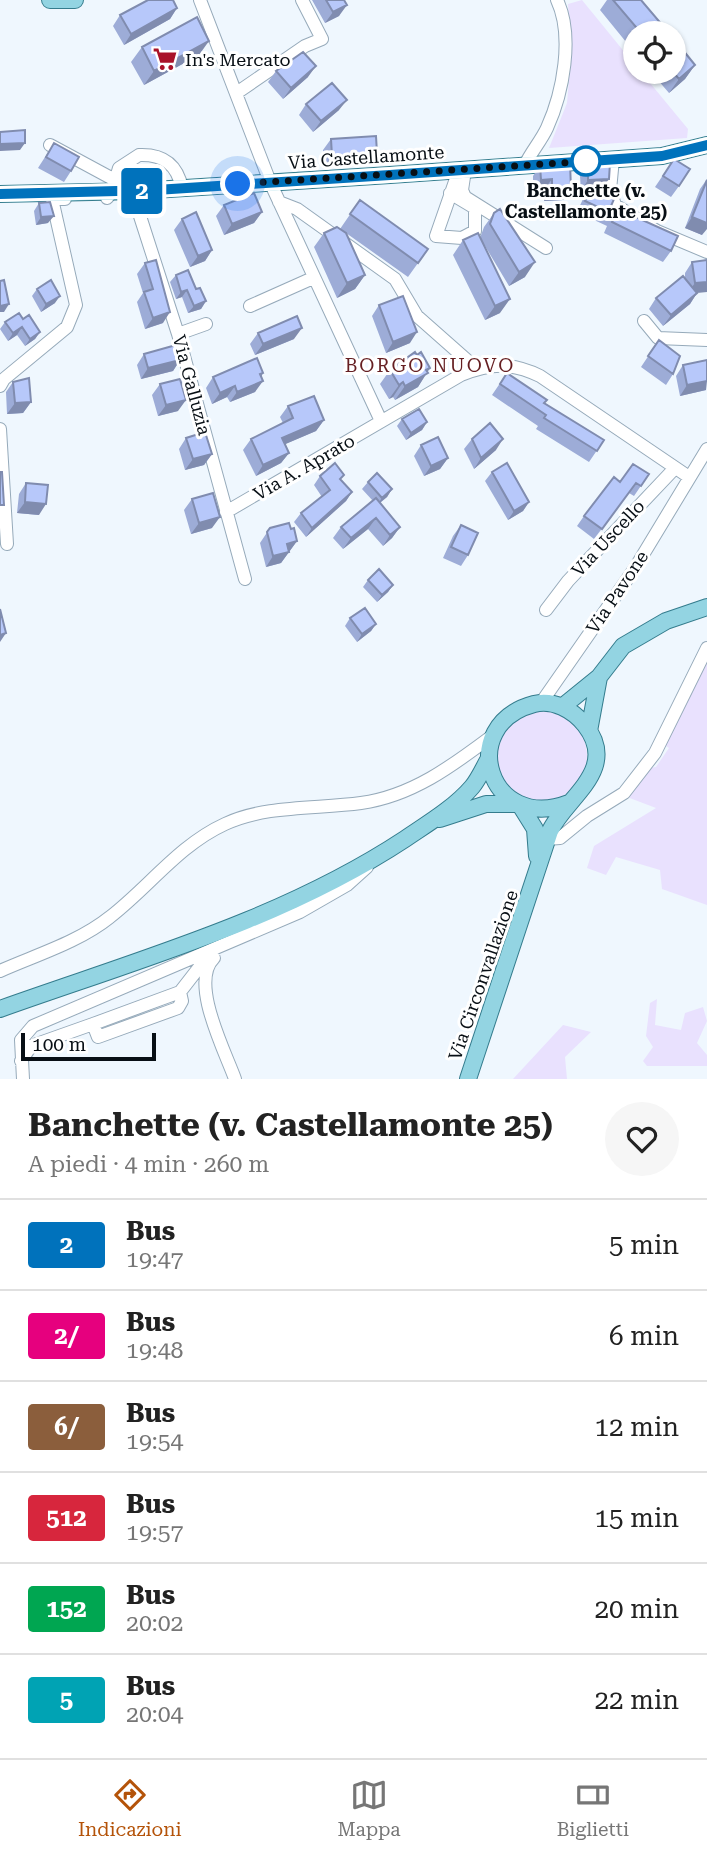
<!DOCTYPE html>
<html lang="it">
<meta charset="utf-8">
<style>
body{margin:0;font-family:"Roboto Serif",serif;background:#f6f6f6;color:#222;height:100vh;display:flex;flex-direction:column;font-size:26px;white-space:nowrap}
*{box-sizing:border-box;margin:0}
p{font-size:23px;color:#767676}
.icon{flex:none;width:38px;height:38px;fill:none;stroke:currentColor;stroke-width:2;stroke-linecap:round;stroke-linejoin:round}
.map{position:relative;height:1079px;overflow:hidden}
.side{display:flex;flex-direction:column;background:#fff;flex:1}
.side>*{flex:none}
.badge{padding:0 14px;border-radius:5px;font-size:24px;line-height:46px}
.buttons{position:absolute;left:623px;top:21px;display:grid;gap:14px}
.buttons a{display:grid;place-items:center;width:63px;height:63px;border-radius:50%;background:#fff;box-shadow:0 2px 5px #0004;font-size:35px}
.scale{position:absolute;left:21px;bottom:18px;width:135px;box-sizing:border-box;padding-left:7px;border:4px solid #080f15;border-top:0;font-size:19px;line-height:24px;white-space:nowrap;color:#080f15;-webkit-text-stroke:5px #fff;paint-order:stroke}
.you{position:absolute;width:35px;height:35px;margin:-18px;border:5px solid #fff;border-radius:50%;background:#1a73e8;box-shadow:0 0 0 10px #1a73e833}
.map>.badge{position:absolute;translate:-50% -50%;box-shadow:0 0 0 4px #fff}
.round{display:grid;place-items:center;flex:none;width:74px;height:74px;border-radius:37px;background:#f6f6f6}
.summary{display:flex;align-items:center;justify-content:space-between;height:119px;padding:0 28px}
h1{font-size:33px;font-weight:700;line-height:52px}
ul{padding:0;list-style:none}
li{display:flex;align-items:center;gap:21px;height:91px;padding:0 28px;border-top:2px solid #e0e0e0}
li div{flex:1}
li b{display:block;font-size:26px}
li em{font-style:normal}
li .badge{min-width:77px;font-weight:700;text-align:center}
.dock{display:flex;justify-content:space-around;align-items:center;height:98px;border-top:2px solid #e0e0e0;background:#fff;font-size:19px;color:#767676}
.dock a{display:grid;justify-items:center;gap:4px}
.dock .active{color:#b45309}
.map>svg:first-child{display:block}
.green{fill:#e9e1fe}
.lines{fill:none;stroke-linecap:round;stroke-linejoin:round}
.minor-casing{stroke:#96aaba;stroke-width:14}
.major-casing{stroke:#347c8d;stroke-width:18}
.minor{stroke:#fff;stroke-width:12}
.major{stroke:#93d4e2;stroke-width:16}
.wall{fill:#9dacd7}
.shaded-wall{fill:#808caf}
.building{fill:#b7c8fa;stroke:#808caf;stroke-width:2}
.line-casing{stroke:#fff;stroke-width:16}
.line{stroke:#0072bc;stroke-width:10}
.walk{stroke:#080f15;stroke-width:7;stroke-dasharray:0 12.6}
.stop-dot{fill:#fff;stroke:#0072bc;stroke-width:3.5}
.labels{text-anchor:middle;dominant-baseline:central;stroke-width:6;stroke-linejoin:round;paint-order:stroke}
.poi-label{font-size:18px;fill:#080f15;stroke:#fff;text-anchor:start}
.street-label{font-size:18px;fill:#080f15;stroke:#fff}
.stop-label{font-size:18px;font-weight:bold;fill:#080f15;stroke:#fff}
.neighbourhood-label{font-size:19px;letter-spacing:2px;fill:#651f22;stroke:#fff}
</style>
<div class="map">
<svg width="707" height="1079" viewBox="0 0 707 1079">
<rect width="100%" height="100%" fill="#eff7fe"/>
<!-- green -->
<path class="green" d="M582 0 635 65V72H641L688 129 687 138 549 148 567 103 571 56 568 4Z
M707 651V905L662 889 660 870 616 857 606 875 587 868 594 846 656 808 627 797 649 768 656 767 669 748 655 739Z
M497 756a45 45 0 1 1 90 0a45 45 0 1 1-90 0Z
M657 999 655 1025 681 1030 685 1013 703 1007 707 1021 697 1043 707 1055V1066H647L643 1061 653 1047 646 1036 650 1003Z
M563 1025 591 1032 565 1057 567 1079H513Z"/>
<g class="lines">
<!-- minor casing -->
<g class="minor-casing">
<path id="minor" d="M200 0 270 182 381 421
M238 92 305 46 322 39 302 0
M50 145 113 179
M613 159 610 190 615 205 657 231 707 252
M525 165C531 152 541 141 547 128 563 93 574 36 557 0
M465 170 462 190 465 197 546 248
M138 191V210L178 334 245 579
M450 193 475 208V231L462 238 436 236 459 170
M107 198 112 192 119 168 139 155C163 154 177 164 182 188
M279 202 297 209 395 279 417 316 477 369
M250 306 313 278
M644 321 658 338 707 340
M178 334 206 324
M0 386 4 379 67 327 76 305 52 199H65
M0 429 7 544
M226 512 461 375C491 363 511 362 540 376L689 477
M546 610 568 581 675 468
M541 703 635 568 707 449
M547 839 560 838 587 816 624 793 655 753 707 648
M214 958C189 982 225 1051 235 1079
M0 971C36 955 79 942 110 917 149 887 179 845 225 824 265 805 317 809 361 803 412 796 452 766 492 736
M180 992 182 1001 178 1008 98 1037 93 1024 180 992 201 965 211 959
M21 1061 31 1046 93 1024
M23 1079 21 1040 33 1026 300 912 347 885 367 867"/>
</g>
<!-- major casing -->
<g class="major-casing">
<path id="major" d="M50 0H75
M0 194 138 191 390 175 662 156 707 145
M562 707 599 677 623 646 666 621 707 607
M589 731 599 677
M520 805 535 829 537 856
M440 819 486 804H517
M0 1009C137 960 282 920 405 839 427 824 454 808 472 787 478 780 483 769 488 760
M468 1079 550 831C566 797 620 770 585 725 573 710 553 699 534 704 455 725 489 834 569 803"/>
</g>
<!-- minor -->
<use href="#minor" class="minor"/>
<!-- major -->
<use href="#major" class="major"/>
</g>
<!-- wall -->
<path class="wall" d="M312 0H344L339 16 325 23Z
M607 0H641L669 33H635V53L600 10Z
M177 8 170 19 124 45 113 26 120 15Z
M142 47 199 55 144 85 131 62Z
M695 65 685 79 669 93 651 72H674Z
M276 71 308 77 283 99 268 82Z
M306 104 339 110 313 132 299 115Z
M331 139 369 164 324 167 323 150Z
M54 143 71 171 64 182 38 168Z
M674 159 679 186 671 197 655 187Z
M570 163 563 200 544 201V190L533 191V176L540 165Z
M588 165 601 190H596L611 206 671 251 663 262 604 233 607 226 577 212 583 199 589 191H581L580 176Z
M707 179 702 235 685 228 700 189Z
M360 200 428 249 408 277 346 233 365 275 355 289 337 298 314 247 324 233 340 229Z
M39 203 48 223 36 225 34 211Z
M224 205 262 212 254 223 224 235 216 216Z
M494 213 525 277 509 286 482 241 500 313 485 320 453 255 463 240 480 238 484 227Z
M182 219 212 250 205 261 190 267 174 230Z
M692 262 697 293 690 304 663 326 649 309 656 298 685 279V273Z
M145 263 163 323 145 329 137 302 143 293 137 274Z
M176 275 196 289 206 301 201 309 188 313 182 297 176 299 170 282Z
M37 289 55 303 41 312 32 296Z
M379 305 410 343 386 353 372 316Z
M23 319 40 332 35 339 25 346 17 335 8 341 0 329 5 322Z
M258 333 294 339 255 355 250 344Z
M659 340 673 374 666 385 641 367Z
M144 354 180 360 173 371 141 379 137 365Z
M683 365 706 390 680 396 676 376Z
M390 370 427 372 418 387 395 400 393 397 389 399 380 384Z
M263 373 255 392 230 402 227 397 212 404 206 388 213 377Z
M507 373 544 403 604 440 589 462 536 429 538 426 492 395Z
M13 382 31 402 23 413 7 414 6 392Z
M160 384 178 411 158 416 152 395Z
M288 406 324 420 316 431 285 444 289 453 281 463 256 476 243 450 251 439 283 423 280 417Z
M402 419 427 422 422 430 406 440 397 426Z
M186 438 212 454 204 465 185 470 179 449Z
M472 439 496 450 474 469 464 449Z
M421 445 448 458 440 469 424 476 414 456Z
M492 472 529 502 523 511 508 520 485 481Z
M649 474 634 496 629 493 594 539 577 526 584 516 620 482Z
M320 476 341 480 352 492 346 501 306 537 294 522 301 513 322 497 314 485Z
M368 482 392 489 387 497 380 503 400 527 392 538 383 546 368 529 343 549 333 538 341 527 373 501 362 489Z
M26 483 39 515 17 513 19 494Z
M192 499 212 528 191 534 184 510Z
M461 525 468 555 461 566 443 558 453 536Z
M270 528 291 529 297 541 281 563 266 567 260 543Z
M368 580 393 585 388 592 377 602 363 587Z
M350 618 376 624 371 631 357 642 345 626Z"/>
<!-- shaded-wall -->
<path class="shaded-wall" d="M347 5 339 16 325 23 333 12Z
M177 8 170 19 124 45 131 34Z
M209 41 199 55 144 85 154 71Z
M695 65 685 79 669 93 679 79Z
M316 66 308 77 283 99 291 88Z
M347 100 339 110 313 132 321 121Z
M25 143 20 150 0 151V144Z
M377 153 369 164 324 167 332 156Z
M552 179 544 190 533 191 541 180Z
M609 179 601 190 581 191 588 180Z
M571 189 563 200 544 201 552 190Z
M262 212 254 223 224 235 232 224Z
M54 216 48 223 36 225 41 217Z
M692 217 707 223V229L702 235 685 228Z
M212 250 205 261 190 267 198 256Z
M535 262 525 277 509 286 519 272Z
M365 275 355 289 337 298 347 283Z
M707 282V292L697 293 690 304 663 326 695 283Z
M187 290 182 297 176 299 181 292Z
M60 296 55 303 41 312 46 304Z
M510 299 500 313 485 320 495 306Z
M206 301 201 309 188 313 194 306Z
M9 304 4 312H0V306Z
M170 312 163 323 145 329 153 318Z
M22 327 17 335 8 341 13 333Z
M302 328 294 339 255 355 263 344Z
M40 332 35 339 25 346 30 339Z
M417 332 410 343 386 353 393 342Z
M180 360 173 371 141 379 148 368Z
M430 368 418 387 395 400 405 386Z
M263 373 256 384 263 381 255 392 230 402 237 392Z
M707 381 706 390 680 396 687 385Z
M403 382 393 397 389 399 399 385Z
M235 386 227 397 212 404 220 393Z
M186 400 178 411 158 416 166 405Z
M31 402 23 413 7 414 15 403Z
M324 420 316 431 274 449 282 438Z
M427 422 422 430 406 440 411 433Z
M503 439 496 450 474 469 481 458Z
M289 453 281 463 256 476 263 465Z
M212 454 204 465 185 470 193 459Z
M448 458 440 469 424 476 431 466Z
M392 489 387 497 377 505 382 498Z
M352 492 346 501 306 537 312 528Z
M25 502 46 504 39 515 17 513Z
M529 502 523 511 508 520 514 511Z
M220 517 212 528 191 534 199 523Z
M376 518 368 529 343 549 351 538Z
M400 527 392 538 383 546 390 535Z
M297 541 281 563 266 567 273 556 287 544Z
M393 585 388 592 377 602 382 595Z
M376 624 371 631 357 642 362 634Z
M6 633 0 642V635Z"/>
<!-- building -->
<path class="building" d="M148 0H173L177 8 131 34 120 15Z
M326 0H344L347 5 333 12Z
M613 0H641L669 33H641Z
M197 17 209 41 154 71 142 47Z
M674 39 695 65 679 79 673 72Z
M303 52 316 66 291 88 276 71Z
M332 83 347 100 321 121 306 104Z
M25 130V143L0 144V132Z
M376 136 377 153 332 156 331 139Z
M54 143 79 157 71 171 46 157Z
M674 159 690 169 679 186 663 176Z
M570 163 571 189 552 190V179L541 180 540 165Z
M610 163 609 179 588 180V165Z
M707 180V223L692 217Z
M591 188 614 199 611 206 678 236 671 251 612 222 615 215 585 201Z
M254 193 262 212 232 224 224 205Z
M360 200 428 249 418 263 350 214Z
M50 202 54 216 41 217 39 203Z
M500 209 535 262 519 272 490 224 494 213Z
M196 212 212 250 198 256 182 219Z
M337 227 346 233 365 275 347 283 324 233Z
M478 233 510 299 495 306 463 240Z
M156 260 170 312 153 318 144 292 153 289 145 263Z
M707 260V282L695 283 692 262Z
M188 270 196 289 200 288 206 301 194 306 187 290 181 292 176 275Z
M683 276 697 293 671 315 656 298Z
M4 280 9 304 0 306V281Z
M51 280 60 296 46 304 37 289Z
M403 296 417 332 393 342 379 305Z
M19 313 23 319 29 315 40 332 30 339 22 327 13 333 5 322Z
M297 316 302 328 263 344 258 333Z
M659 340 680 356 673 374 648 356Z
M176 345 180 360 148 368 144 354Z
M415 352 417 355 421 352 430 368 426 370 428 373 405 386 403 382 399 385 390 370Z
M257 358 263 373 260 374 263 381 237 392 235 386 220 393 213 377Z
M707 360V381L687 385 683 365Z
M507 373 547 400 544 403 604 440 597 451 544 418 546 415 500 384Z
M29 378 31 402 15 403 13 382Z
M180 379 186 400 166 405 160 384Z
M314 396 324 420 282 438 289 453 263 465 251 439 293 418 288 406Z
M419 409 427 422 411 433 402 419Z
M490 423 503 439 481 458 472 439Z
M205 432 212 454 193 459 186 438Z
M438 437 448 458 431 466 421 445Z
M335 463 344 475 340 479 352 492 312 528 301 513 330 490 320 476Z
M507 463 529 502 514 511 492 472Z
M633 464 649 474 641 486 636 483 602 529 584 516 614 477 620 482Z
M0 472H2L4 505H0Z
M377 473 392 489 382 498 368 482Z
M26 483 48 485 46 504 25 502Z
M213 493 220 517 199 523 192 499Z
M376 498 400 527 390 535 376 518 351 538 341 527Z
M289 523 291 529 294 528 297 541 287 544 289 552 273 556 267 532 270 528Z
M461 525 478 533 468 555 451 547Z
M379 569 393 585 382 595 368 580Z
M365 608 376 624 362 634 350 618Z
M0 609 6 633 0 635Z"/>
<g class="lines">
<!-- line casing -->
<g class="line-casing">
<path id="line" d="M0 194 156 190 390 175 662 156 707 145"/>
</g>
<!-- line -->
<use href="#line" class="line"/>
<!-- walk -->
<path class="walk" d="M238 184 591 161H586"/>
</g>
<!-- icons -->
<defs>
<g id="supermarket-bare" transform="scale(1.89)"><path d="M-6-5.5h2.5l.6 2H6L4.5 2H-2.5L-4.4-4H-6ZM-1.5 3.2a1.3 1.3 0 1 0 .1 0ZM3 3.2a1.3 1.3 0 1 0 .1 0Z" fill="#a91229" stroke="#fff" stroke-width="2.5" paint-order="stroke"/></g>
</defs>
<g fill-rule="evenodd">
<use href="#supermarket-bare" x="165" y="59"/>
</g>
<!-- markers -->
<circle class="stop-dot" cx="586" cy="161" r="14"/>
<g class="labels">
<!-- poi labels -->
<g class="poi-label">
<text x="185" y="59">In's Mercato</text>
</g>
<!-- street labels -->
<g class="street-label">
<text transform="translate(366 157) rotate(-4)">Via Castellamonte</text>
<text transform="translate(192 385) rotate(75)">Via Galluzia</text>
<text transform="translate(304 467) rotate(-30)">Via A. Aprato</text>
<text transform="translate(608 538) rotate(-47)">Via Uscello</text>
<text transform="translate(617 592) rotate(-56)">Via Pavone</text>
<text transform="translate(483 975) rotate(-71)">Via Circonvallazione</text>
</g>
<!-- stop labels -->
<g class="stop-label">
<text x="586" y="190">Banchette (v.<tspan x="586" dy="21">Castellamonte 25)</tspan></text>
</g>
<!-- neighbourhood labels -->
<g class="neighbourhood-label">
<text x="430" y="365">BORGO NUOVO</text>
</g>
</g>
</svg>
<div class="buttons">
<a><svg class="icon" aria-label="locate" viewBox="0 0 24 24"><circle cx="12" cy="12" r="6"/><path d="M12 2v4M12 18v4M2 12h4M18 12h4"/></svg></a>
</div>
<div class="scale">100 m</div>
<div class="you" style="left:238px;top:184px"></div>
<b class="badge" style="left:142px;top:191px;background:#0072bc;color:#fff">2</b>
</div>
<section class="side">
<div class="summary"><div><h1>Banchette (v. Castellamonte 25)</h1><p>A piedi · 4 min · 260 m</p></div><a class="round"><svg class="icon" aria-label="heart" viewBox="0 0 24 24"><path d="M12 20l-8-8c-3-5 5-10 8-4 3-6 11-1 8 4z"/></svg></a></div>
<ul>
<li><span class="badge" style="background:#0072bc;color:#fff">2</span><div><b>Bus</b><p>19:47</p></div><em>5 min</em></li>
<li><span class="badge" style="background:#e6007e;color:#fff">2/</span><div><b>Bus</b><p>19:48</p></div><em>6 min</em></li>
<li><span class="badge" style="background:#8b5e3c;color:#fff">6/</span><div><b>Bus</b><p>19:54</p></div><em>12 min</em></li>
<li><span class="badge" style="background:#d7263d;color:#fff">512</span><div><b>Bus</b><p>19:57</p></div><em>15 min</em></li>
<li><span class="badge" style="background:#00a651;color:#fff">152</span><div><b>Bus</b><p>20:02</p></div><em>20 min</em></li>
<li><span class="badge" style="background:#00a3b4;color:#fff">5</span><div><b>Bus</b><p>20:04</p></div><em>22 min</em></li>
</ul>
</section>
<nav class="dock">
<a class="active"><svg class="icon" aria-label="directions" viewBox="0 0 24 24"><path d="M12 3l9 9-9 9-9-9zM9 14v-3h6M13 9l2 2-2 2"/></svg>Indicazioni</a>
<a><svg class="icon" aria-label="map" viewBox="0 0 24 24"><path d="M3 6l6-2 6 2 6-2v14l-6 2-6-2-6 2zM9 4v14M15 6v14"/></svg>Mappa</a>
<a><svg class="icon" aria-label="tickets" viewBox="0 0 24 24"><path d="M3 7h18v10H3zM15 7v10"/></svg>Biglietti</a>
</nav>
